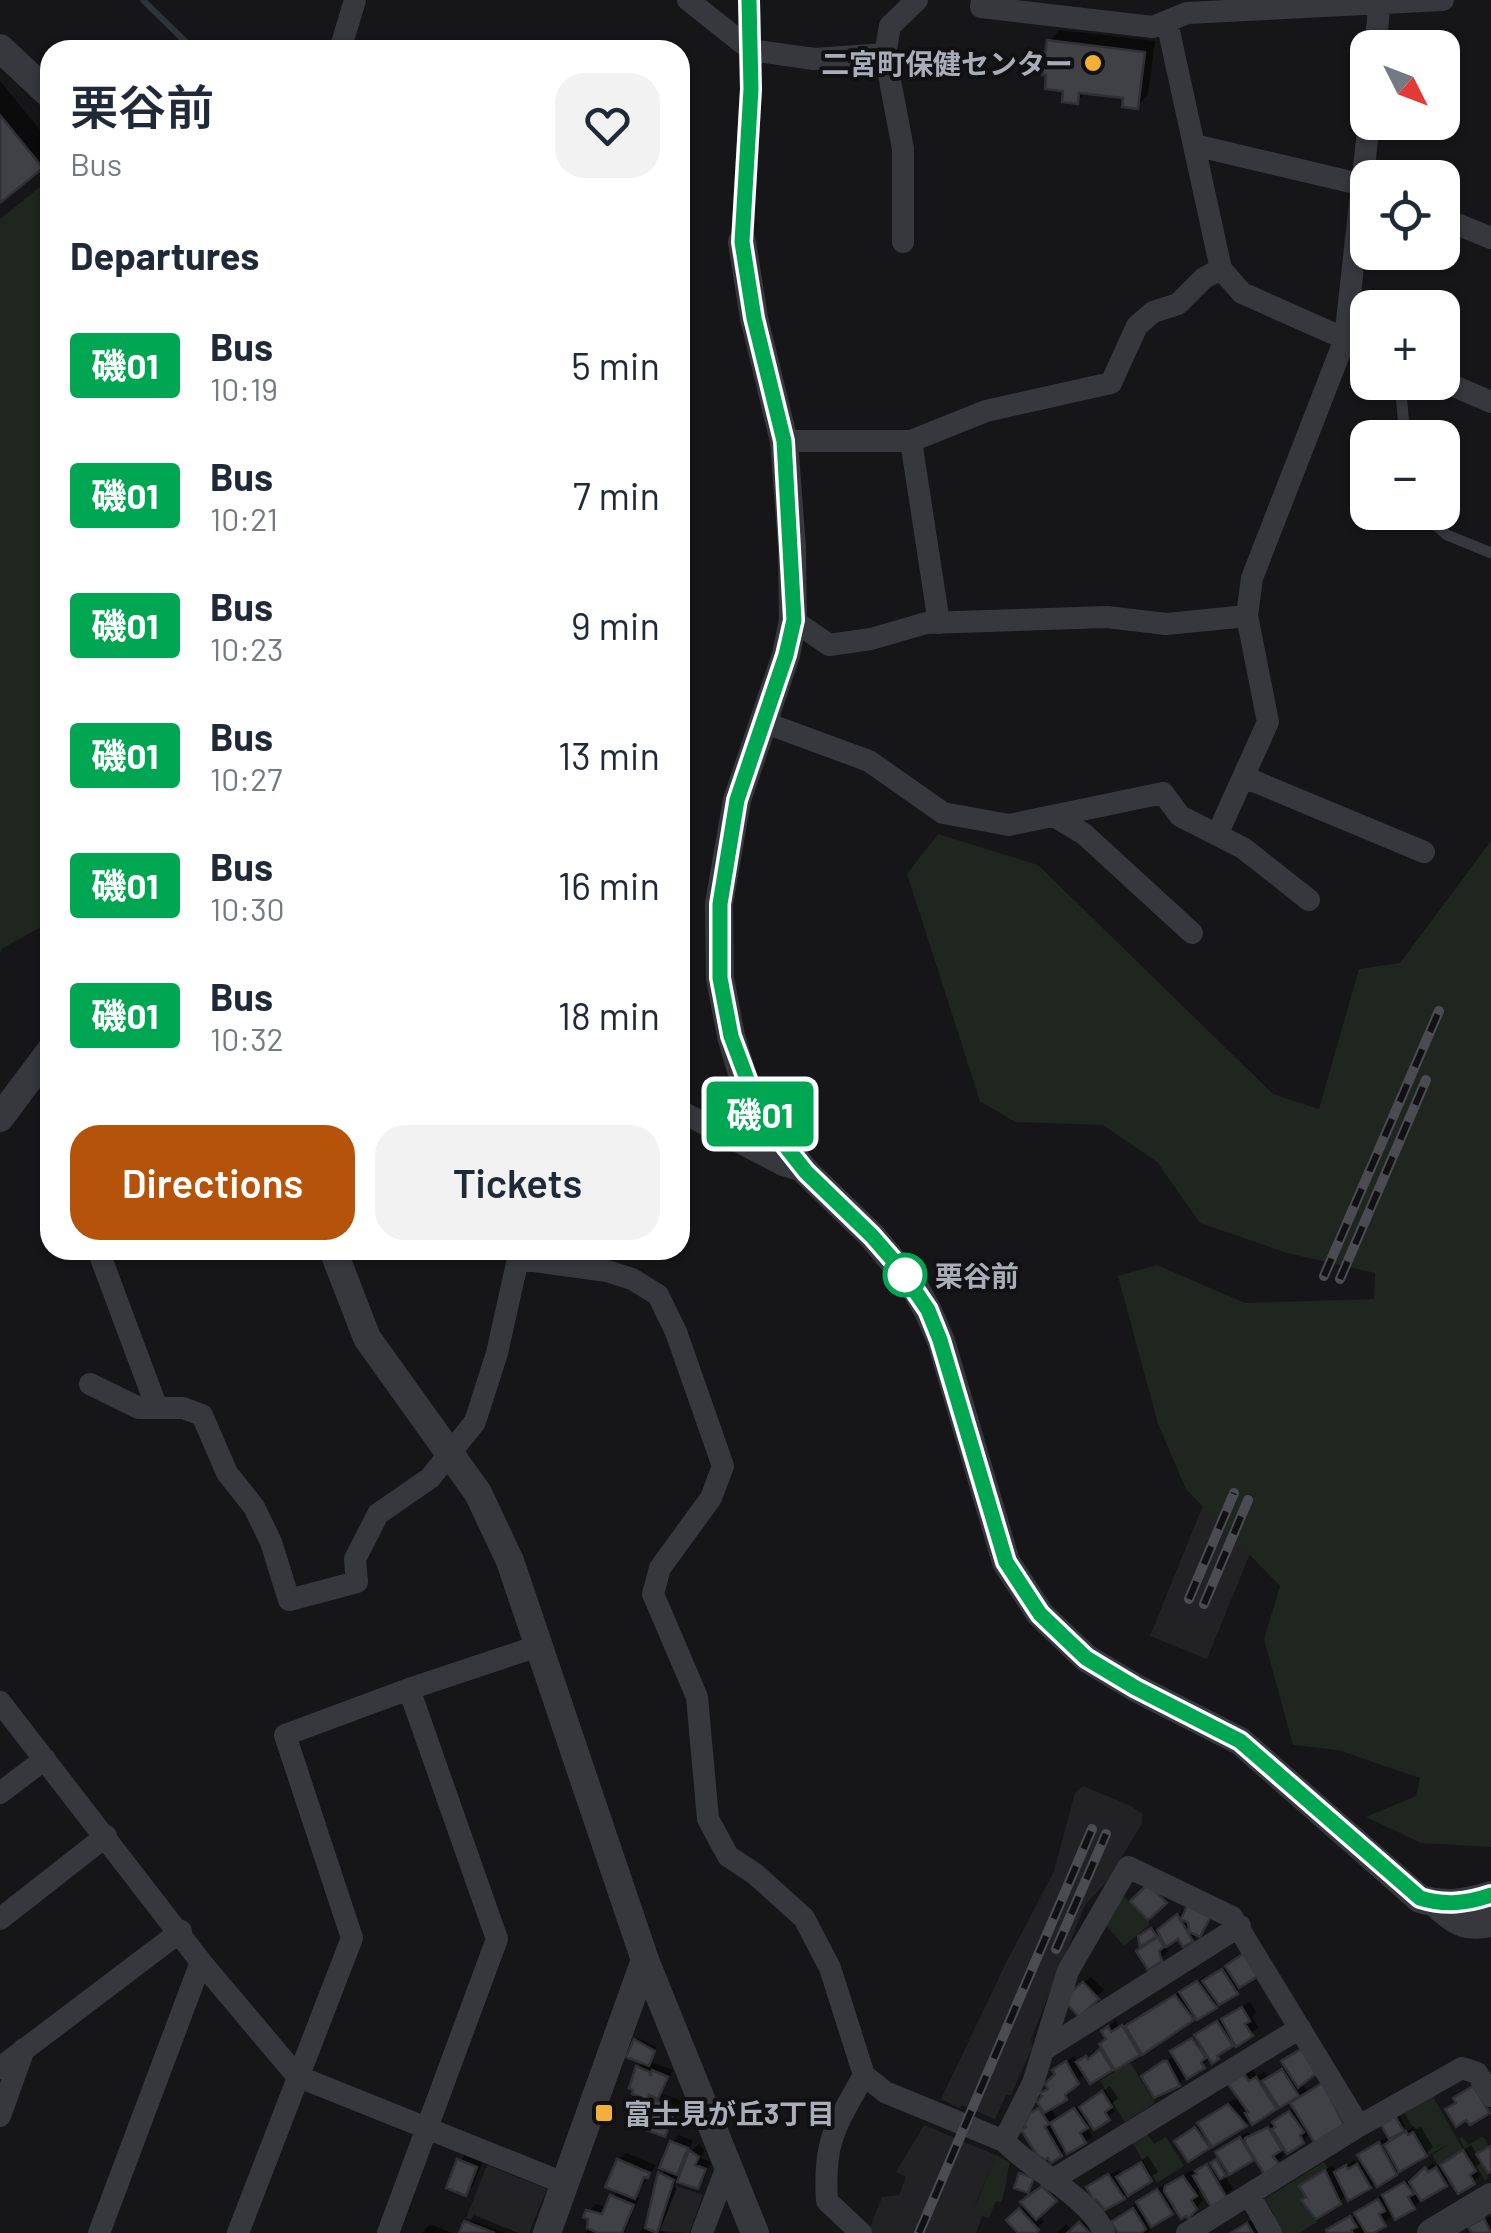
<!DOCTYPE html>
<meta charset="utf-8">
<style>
body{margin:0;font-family:Barlow,"Noto Sans JP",sans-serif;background:#f2f2f3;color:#1f2937;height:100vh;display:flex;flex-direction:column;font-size:38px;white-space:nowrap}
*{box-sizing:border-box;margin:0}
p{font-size:32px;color:#747a83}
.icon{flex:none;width:55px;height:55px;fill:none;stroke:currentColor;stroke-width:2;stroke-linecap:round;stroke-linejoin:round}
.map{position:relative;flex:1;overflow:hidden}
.drawer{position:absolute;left:40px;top:40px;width:650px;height:1220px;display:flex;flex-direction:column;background:#fff;border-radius:30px;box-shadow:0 2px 8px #0004}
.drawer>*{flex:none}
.badge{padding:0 20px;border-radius:8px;font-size:35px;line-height:65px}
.needle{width:65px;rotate:132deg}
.controls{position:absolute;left:1350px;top:30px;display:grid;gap:20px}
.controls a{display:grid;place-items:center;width:110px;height:110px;border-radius:20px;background:#fff;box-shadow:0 2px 8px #0004;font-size:50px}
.map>.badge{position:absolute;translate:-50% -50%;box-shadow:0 0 0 5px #fff}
h2{padding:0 30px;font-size:38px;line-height:90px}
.round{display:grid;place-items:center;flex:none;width:105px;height:105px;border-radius:30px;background:#f2f2f3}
.headline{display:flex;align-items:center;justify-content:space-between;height:170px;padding:0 30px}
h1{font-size:48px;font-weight:600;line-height:75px}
.button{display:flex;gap:20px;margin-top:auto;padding:20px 30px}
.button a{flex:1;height:115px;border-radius:30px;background:#b45309;color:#fff;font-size:40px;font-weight:600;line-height:115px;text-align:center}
.button a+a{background:#f2f2f3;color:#1f2937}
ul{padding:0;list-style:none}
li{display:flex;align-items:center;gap:30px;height:130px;padding:0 30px}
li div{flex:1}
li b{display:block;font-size:38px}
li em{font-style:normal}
li .badge{min-width:110px;font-weight:700;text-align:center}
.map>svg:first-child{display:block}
.built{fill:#222225}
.green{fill:#1e261f}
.shadow{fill:#0007}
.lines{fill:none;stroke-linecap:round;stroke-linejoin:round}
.stream{stroke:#2c353c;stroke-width:6}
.building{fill:#404145;stroke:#303034;stroke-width:2.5}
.service{stroke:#37383d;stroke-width:11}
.minor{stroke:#37383d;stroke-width:22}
.tertiary{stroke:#37383d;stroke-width:28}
.rail-casing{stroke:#4a4c52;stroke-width:10}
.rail{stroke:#111113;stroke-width:6;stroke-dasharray:19;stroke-linecap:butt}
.line-casing{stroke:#fff;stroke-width:22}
.line{stroke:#00a651;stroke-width:15}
.poi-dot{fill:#f2b134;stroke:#111113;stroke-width:4}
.stop-dot{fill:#fff;stroke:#00a651;stroke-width:5}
.labels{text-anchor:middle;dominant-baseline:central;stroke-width:8;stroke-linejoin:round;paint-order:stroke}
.poi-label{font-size:28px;font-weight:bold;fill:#a8adb8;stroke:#111113;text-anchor:end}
.stop-label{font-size:28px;font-weight:bold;fill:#a8adb8;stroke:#111113;text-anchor:start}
</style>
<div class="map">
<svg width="1491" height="2233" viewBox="0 0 1491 2233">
<rect width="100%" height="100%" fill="#161618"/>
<!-- built -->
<path class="built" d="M1221 1461 1278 1485 1207 1659 1150 1636Z
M1083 1786 1131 1806 1142 1814V1824L1106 1882 1085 1905 1031 2039 1033 2046 1011 2095H1006L995 2119 962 2105 959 2108 941 2099 1006 1963 1054 1871 1075 1793Z
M924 2125 996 2155 975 2206 983 2214 976 2233H868L882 2197 899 2195 906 2177 896 2172Z
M487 2165 547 2189 529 2233H505L466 2218Z
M676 2186 703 2195 689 2233 660 2231Z"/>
<!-- green -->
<path class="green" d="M50 179V922L3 948 0 953V219Z
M938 834 1038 865 1273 1094 1319 1109 1359 969 1400 963 1491 841V1847L1421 1843 1366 1817 1416 1796 1420 1778 1338 1750 1293 1745 1264 1639 1280 1586 1186 1489 1158 1424 1118 1276 1157 1265 1245 1303 1374 1299 1375 1273 1287 1253 1200 1223 1157 1162 1103 1125 1015 1122 980 1101 907 874Z
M1123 1895 1150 1924 1124 1946 1106 1925Z
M1130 2062 1155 2103 1125 2122 1100 2081Z
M1432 2095 1463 2149 1438 2165 1432 2155 1452 2142 1429 2155 1404 2112Z
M1146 2132 1154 2144 1166 2137 1184 2166 1157 2183 1131 2141Z
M1462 2136 1468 2145 1483 2136 1489 2146 1475 2154 1489 2177 1485 2180 1459 2139Z
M996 2155 1010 2162C1006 2176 1007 2188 1001 2202L996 2201 989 2218 982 2216 975 2207Z
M1324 2162 1328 2168 1299 2185 1306 2197 1301 2201 1317 2222 1299 2233H1278L1269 2218 1274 2214 1265 2199Z"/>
<!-- shadow -->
<path class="shadow" d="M1060 30 1155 41 1148 95 1137 106 1126 96 1087 91 1077 101 1066 89 1049 41Z
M0 81 50 142V158L0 200Z
M1217 1908 1200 1934 1192 1939 1179 1936 1166 1944 1168 1951 1160 1959 1139 1951 1146 1944 1141 1936 1144 1934 1155 1927 1158 1932 1185 1909 1187 1912Z
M1252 1948 1243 1985 1236 1992 1090 2081 1086 2073 1071 2087 1073 2090 1066 2098 1050 2107 1057 2119 1082 2103 1084 2106 1110 2086 1118 2098 1111 2105 1115 2111 1108 2118 1091 2121 1086 2126 1093 2136 1090 2139 1066 2148 1061 2154 1032 2115 1042 2105 1058 2074 1056 2070 1074 2056 1078 2064 1094 2051 1097 2054 1108 2038 1104 2031 1116 2021 1119 2026 1133 2021 1205 1976 1207 1980Z
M1091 1977 1104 1990 1080 2014 1077 1988Z
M1250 2002 1256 2012 1252 2017 1258 2027 1251 2034 1235 2040 1217 2058H1211L1178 2084 1152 2069 1176 2055 1181 2045 1204 2028Z
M638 2038 656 2047 651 2062 673 2070 661 2093 682 2101 672 2127 665 2135 647 2114 661 2097 632 2087 638 2067 644 2061 636 2040Z
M1309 2043 1301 2082 1308 2092 1330 2078 1350 2117 1343 2124 1311 2133 1303 2141 1285 2146 1280 2149 1284 2155 1277 2162 1256 2156 1230 2172 1228 2170 1224 2174 1233 2189 1225 2196 1203 2187 1198 2192 1203 2200 1192 2213 1176 2207 1150 2221 1147 2224 1150 2230 1147 2233H1121L1114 2222 1146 2195 1165 2184 1168 2187 1191 2170 1196 2174 1215 2158 1223 2167 1218 2153 1226 2145 1248 2132 1251 2136 1263 2127 1264 2129 1295 2107 1290 2098 1208 2146 1177 2141 1207 2116 1240 2096 1232 2084 1252 2069 1257 2076 1264 2071 1269 2078 1287 2065 1292 2055Z
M1399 2115 1405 2126 1387 2137 1391 2144 1414 2126 1416 2129 1421 2127 1433 2147 1426 2154 1349 2198 1347 2194 1339 2202 1309 2196 1302 2186 1309 2179 1333 2165 1337 2173 1354 2160 1356 2164 1363 2160 1360 2156 1367 2149 1390 2135 1384 2125Z
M679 2135 693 2141 687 2155 699 2144 704 2150 701 2158 711 2162 704 2179 697 2187 677 2179 674 2187 677 2188 663 2223 657 2229 666 2233H639L647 2224 660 2175 667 2169 672 2142Z
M1471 2145 1478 2156 1491 2145V2169L1483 2161 1476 2167 1480 2175 1473 2182 1451 2178 1413 2207 1395 2214 1369 2233 1367 2230 1364 2233H1330L1362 2212 1364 2206 1412 2177 1415 2180 1433 2163 1436 2166 1444 2164Z
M467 2153 483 2160 473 2186 465 2193 460 2161Z
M626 2153 656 2165 635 2196 639 2198 625 2232 585 2233 589 2228V2211L596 2204 607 2207 618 2190 619 2160Z
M1148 2156 1158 2172 1106 2207 1089 2188 1119 2169 1122 2174Z
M1051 2180 1062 2192 1038 2215 1044 2221 1032 2233H1021L1009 2220 1026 2205 1030 2195Z
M474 2215 519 2233H462Z
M1491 2216V2232L1475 2233 1474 2224Z
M1088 2217 1093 2233H1057L1066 2224 1073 2231Z
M1255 2218 1264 2233H1229Z
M430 2224 452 2233H422Z"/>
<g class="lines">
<!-- stream -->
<path class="stream" d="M143 0 194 50"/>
</g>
<!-- building -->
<path class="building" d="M1047 40 1145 52 1138 109 1122 107 1123 98 1079 93 1078 104 1062 102 1063 91 1045 89 1046 75H1042Z
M0 115 43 168 0 203Z
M1148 1884 1167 1903 1148 1920 1130 1901Z
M1188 1904 1211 1916 1200 1937 1189 1932 1188 1923 1181 1919Z
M1177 1914 1193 1941 1183 1947 1178 1939 1166 1947 1157 1930Z
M1151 1928 1157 1936 1140 1947 1138 1936Z
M1158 1937 1164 1947 1159 1951 1162 1961 1148 1970 1136 1951Z
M1244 1953 1258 1976 1239 1988 1225 1966Z
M1222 1969 1238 1994 1219 2005 1202 1981Z
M1197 1981 1217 2008 1197 2020 1179 1992Z
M1083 1982 1099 1999 1079 2017 1065 2002 1067 1995Z
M1175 1995 1194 2020 1142 2055 1125 2026Z
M1242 2007 1250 2021 1245 2024 1253 2036 1236 2047 1221 2019Z
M1217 2021 1233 2046 1217 2056 1219 2059 1212 2064 1194 2035Z
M1122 2025 1140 2055 1115 2070 1099 2044 1106 2039 1101 2031 1108 2026 1111 2032Z
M1192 2038 1206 2058 1201 2062 1205 2068 1187 2079 1170 2051Z
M634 2039 655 2051 649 2066 626 2057Z
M1100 2049 1113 2070 1090 2084 1076 2062 1086 2056 1088 2059Z
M1301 2049 1317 2073 1298 2088 1281 2061Z
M1066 2061 1079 2084 1065 2095 1067 2100 1044 2113 1037 2102 1042 2096 1040 2093 1048 2089 1045 2084 1055 2074 1052 2070Z
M1163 2061H1167L1180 2086 1154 2098 1141 2076Z
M636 2066 650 2072V2076L652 2070 668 2077 658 2099 649 2095 647 2100 632 2094 633 2090 629 2088Z
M1282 2069 1299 2096 1279 2108 1262 2081Z
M1244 2074 1249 2081 1256 2077 1277 2109 1252 2125 1245 2113 1248 2112 1228 2084Z
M1322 2083 1345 2126 1316 2145 1290 2103Z
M1473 2086 1490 2113 1470 2125 1466 2120 1456 2127 1445 2109 1456 2103 1453 2098Z
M1102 2091 1112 2107 1105 2112 1110 2120 1094 2130 1079 2107Z
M655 2100 676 2108 665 2137 643 2129 645 2113 649 2114Z
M1228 2104 1247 2126 1212 2147 1197 2123Z
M1039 2108 1049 2124 1045 2127 1062 2156 1051 2163 1048 2158 1045 2160 1037 2155 1021 2130 1026 2127 1024 2125 1030 2113Z
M1074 2108 1088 2128 1080 2133 1086 2143 1067 2154 1050 2123Z
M1289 2111 1304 2132 1300 2135 1304 2143 1287 2154 1272 2129 1275 2127 1272 2122Z
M1395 2116 1404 2131 1389 2139 1381 2125Z
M1195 2127 1210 2148 1188 2162 1174 2141Z
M1268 2127 1282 2150 1273 2156 1279 2164 1264 2174 1245 2143V2138Z
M1406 2131 1408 2135 1413 2132 1427 2156 1399 2172 1384 2145Z
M1240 2137 1254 2160 1229 2175 1215 2152Z
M670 2141 688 2148 677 2175 659 2168Z
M1379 2142 1397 2175 1377 2187 1357 2155Z
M1491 2146V2172L1488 2173 1476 2154Z
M689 2150 699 2157 695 2165 706 2169 698 2189 677 2182Z
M1463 2150 1476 2171 1470 2175 1475 2184 1458 2194 1440 2165Z
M457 2159 477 2167 466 2196 446 2188Z
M617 2159 650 2173 648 2178 644 2177 635 2199 605 2187Z
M1216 2159 1226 2176 1220 2179 1210 2163Z
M1141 2162 1152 2181 1128 2196 1116 2177Z
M1207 2164 1227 2198 1211 2207 1193 2176 1197 2174 1195 2171Z
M1357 2164 1371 2188 1348 2201 1334 2172 1346 2165 1348 2169Z
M1425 2167 1428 2172 1436 2167 1447 2186 1421 2201 1409 2182Z
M1325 2170 1341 2204 1316 2219 1301 2200 1306 2197 1299 2186Z
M658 2172 674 2180 657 2233 645 2228Z
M1019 2173 1034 2178 1028 2193 1014 2188Z
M1108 2174 1125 2199 1105 2210 1096 2199 1094 2201 1086 2187Z
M1183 2176 1197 2196 1191 2200 1197 2209 1188 2219 1186 2216 1181 2219 1164 2191 1165 2186Z
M1404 2182 1414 2194 1408 2197 1415 2209 1395 2220 1382 2195Z
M1042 2186 1057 2201 1036 2220 1020 2202Z
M1157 2189 1173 2214 1151 2227 1136 2202Z
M610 2195 634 2205 622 2233H598L587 2228 588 2219 583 2217 586 2210 602 2214Z
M1378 2199 1385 2211 1379 2214 1386 2226 1374 2233H1366L1354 2213Z
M1019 2208 1039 2230 1036 2233H1018L1006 2220Z
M1133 2208 1146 2229 1141 2233H1118L1111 2222Z
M1350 2216 1357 2227 1351 2230 1353 2233H1328L1326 2230Z
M1484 2218 1491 2233H1472L1468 2227Z
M464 2221 495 2233H459Z
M1079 2222 1090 2233H1067Z
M1247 2223 1253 2233H1231Z"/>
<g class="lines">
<!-- service -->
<path class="service" d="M1400 382 1405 438
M1421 512 1447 535 1491 553"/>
<!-- minor -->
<path class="minor" d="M688 0 751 50 814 59 885 54 890 26 917 0
M982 0 981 7 1153 27 1187 13 1443 0
M1167 22 1221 269 1242 293 1368 349
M1375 48 1380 0
M340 50 355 0
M885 54 903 149V242
M1194 145 1368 186
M1442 218 1491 238
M742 242 751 89 749 0
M1442 381 1491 402
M784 441H911L986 411 1111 383 1137 326 1153 312 1178 304 1204 278 1221 269
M911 441 939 623
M793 620 829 645 871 639 926 623 1107 617 1166 624 1247 616 1252 578 1345 339 1369 122
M763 722 869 761 943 813 1009 825 1163 793 1180 816 1243 848 1309 900
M1244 777 1424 852
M1056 817 1084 834 1192 933
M1217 835 1268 722 1247 616
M680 1111 783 1165 806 1172
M98 1250 157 1408
M519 1259 607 1271 632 1279 658 1295 676 1332 723 1466 711 1498 660 1568 653 1594 697 1697 708 1819 728 1856 755 1874 804 1918 830 1968 864 2075
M90 1384 139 1408H183L202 1415 227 1473 254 1507 271 1542 289 1600 357 1582 355 1559 378 1514 430 1478 475 1422 497 1353 520 1250
M0 1702 201 1962 297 2076 566 2184
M0 1793 45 1759
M0 1919 106 1836
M1045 2049 1240 1926
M0 2068 181 1931
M0 2116 24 2049
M1054 2179 1300 2028
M1250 2196 1271 2233
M99 2233 201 1962
M238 2233 352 1938 285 1735 409 1689
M388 2233 497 1939 409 1689 538 1646
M702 2233 728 2164
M861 2233 827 2201C823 2140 836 2126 864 2075L885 2092 1004 2141
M1104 2233C1091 2198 1030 2169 1004 2141L1033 2083 1068 1971 1128 1867 1232 1917 1359 2126 1462 2068 1477 2073 1491 2096
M1187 2233 1359 2126"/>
<!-- tertiary -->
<path class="tertiary" d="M0 48 50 95
M742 242 754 318 784 441 792 547 793 620 786 655 737 800 719 904 720 978 731 1036 744 1080 760 1114 779 1140 806 1172 872 1236 915 1288 928 1311 941 1341 1006 1562 1040 1614 1086 1658 1136 1688 1240 1741 1420 1899C1445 1906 1467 1903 1491 1895
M0 1118 50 1051
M333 1250 367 1338 478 1493 510 1561 645 1960 755 2233
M1435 1903C1454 1920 1464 1929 1491 1923
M547 2233 645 1960
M1431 2233 1491 2197"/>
<!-- rail casing -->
<g class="rail-casing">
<path id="rail" d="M1324 1276 1439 1011
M1340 1279 1426 1080
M1189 1599 1234 1493
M1204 1604 1248 1500
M1056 1949 1106 1834
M919 2233 1092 1829"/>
</g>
<!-- rail -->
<use href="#rail" class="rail"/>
</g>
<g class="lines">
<!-- line casing -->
<g class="line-casing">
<path id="line" d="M749 0 751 89 742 242 754 318 784 441 794 620 786 655 737 800 720 904V978L731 1036 760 1114 806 1172 872 1236 899 1267 928 1310 940 1340 1006 1562 1040 1614 1086 1658 1136 1688 1240 1741 1420 1898C1445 1906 1467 1903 1491 1895"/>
</g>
<!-- line -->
<use href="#line" class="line"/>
</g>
<!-- markers -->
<g class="poi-dot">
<circle cx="1093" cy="63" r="10"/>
<rect x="594" y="2103" width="20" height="20" rx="5"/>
</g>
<circle class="stop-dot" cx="905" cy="1275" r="20"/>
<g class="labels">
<!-- poi labels -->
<g class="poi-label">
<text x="1073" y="63">二宮町保健センター</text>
<text x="624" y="2113" text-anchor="start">富士見が丘3丁目</text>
</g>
<!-- stop labels -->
<g class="stop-label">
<text x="935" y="1275">栗谷前</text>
</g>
</g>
</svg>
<div class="controls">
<a><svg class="needle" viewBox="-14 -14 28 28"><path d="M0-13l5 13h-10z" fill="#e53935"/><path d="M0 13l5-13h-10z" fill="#747a83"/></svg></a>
<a><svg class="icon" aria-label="locate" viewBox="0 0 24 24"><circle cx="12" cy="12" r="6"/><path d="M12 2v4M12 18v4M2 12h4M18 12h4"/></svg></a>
<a>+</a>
<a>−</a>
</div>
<b class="badge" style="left:760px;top:1114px;background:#00a651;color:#fff">磯01</b>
<section class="drawer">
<div class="headline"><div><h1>栗谷前</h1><p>Bus</p></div><a class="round"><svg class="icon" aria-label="heart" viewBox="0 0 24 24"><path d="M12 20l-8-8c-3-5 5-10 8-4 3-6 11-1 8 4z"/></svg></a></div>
<h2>Departures</h2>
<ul>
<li><span class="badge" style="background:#00a651;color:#fff">磯01</span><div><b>Bus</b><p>10:19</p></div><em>5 min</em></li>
<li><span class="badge" style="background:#00a651;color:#fff">磯01</span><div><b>Bus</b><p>10:21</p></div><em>7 min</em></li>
<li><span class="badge" style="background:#00a651;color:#fff">磯01</span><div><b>Bus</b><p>10:23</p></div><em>9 min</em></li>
<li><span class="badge" style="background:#00a651;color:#fff">磯01</span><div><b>Bus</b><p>10:27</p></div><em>13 min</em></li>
<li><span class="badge" style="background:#00a651;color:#fff">磯01</span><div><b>Bus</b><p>10:30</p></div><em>16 min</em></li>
<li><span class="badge" style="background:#00a651;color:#fff">磯01</span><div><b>Bus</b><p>10:32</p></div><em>18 min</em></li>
</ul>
<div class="button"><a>Directions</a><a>Tickets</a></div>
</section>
</div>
